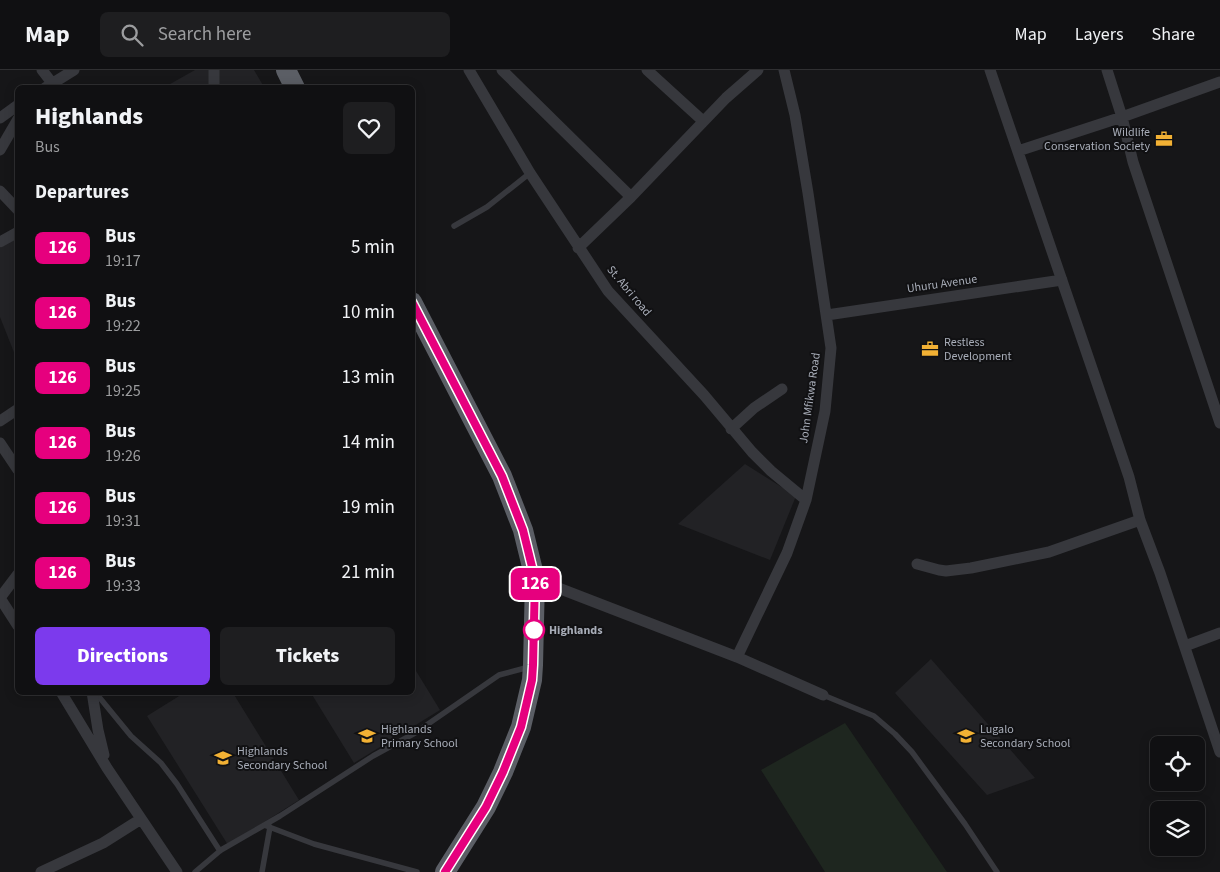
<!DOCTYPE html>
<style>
body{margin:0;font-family:"Source Sans 3",sans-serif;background:#1e1e20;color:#f1f3f6;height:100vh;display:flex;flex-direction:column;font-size:19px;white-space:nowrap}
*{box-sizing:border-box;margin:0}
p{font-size:16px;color:#9c9d9f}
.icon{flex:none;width:28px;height:28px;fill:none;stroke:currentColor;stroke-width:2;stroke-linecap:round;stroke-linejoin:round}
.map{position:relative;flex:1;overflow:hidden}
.panel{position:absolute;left:15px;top:15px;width:400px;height:610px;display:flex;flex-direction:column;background:#101012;border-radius:8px;box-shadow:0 2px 12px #0003,0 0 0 1px #303032}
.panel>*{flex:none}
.badge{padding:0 10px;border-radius:8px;font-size:18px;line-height:32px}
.controls{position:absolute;left:1150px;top:666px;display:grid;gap:10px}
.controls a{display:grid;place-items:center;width:55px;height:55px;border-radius:8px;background:#101012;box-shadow:0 2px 12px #0003,0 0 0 1px #303032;font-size:25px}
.map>.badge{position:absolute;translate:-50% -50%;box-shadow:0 0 0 2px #fff}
h2{padding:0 20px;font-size:19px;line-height:45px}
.round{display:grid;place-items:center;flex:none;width:52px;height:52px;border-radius:8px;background:#1e1e20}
.overview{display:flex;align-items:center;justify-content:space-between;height:85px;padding:0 20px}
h1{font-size:24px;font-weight:800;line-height:38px}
.action{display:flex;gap:10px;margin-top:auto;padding:10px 20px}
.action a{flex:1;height:58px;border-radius:8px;background:#7c3aed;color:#fff;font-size:20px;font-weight:800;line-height:58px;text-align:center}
.action a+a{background:#1e1e20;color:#f1f3f6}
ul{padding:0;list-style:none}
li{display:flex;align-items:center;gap:15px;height:65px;padding:0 20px}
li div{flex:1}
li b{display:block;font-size:19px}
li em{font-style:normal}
li .badge{min-width:55px;font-weight:700;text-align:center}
header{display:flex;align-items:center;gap:30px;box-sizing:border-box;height:70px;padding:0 25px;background:#101012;border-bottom:1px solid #303032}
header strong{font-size:24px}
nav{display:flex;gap:28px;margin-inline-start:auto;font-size:18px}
.search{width:350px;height:45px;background:#1e1e20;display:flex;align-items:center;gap:12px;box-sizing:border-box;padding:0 18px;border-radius:8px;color:#9c9d9f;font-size:19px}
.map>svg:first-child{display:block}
.built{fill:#222225}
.green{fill:#1e261f}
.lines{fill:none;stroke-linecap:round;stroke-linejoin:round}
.service{stroke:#37383d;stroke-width:5.5}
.minor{stroke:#37383d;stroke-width:11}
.trunk{stroke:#5b5e65;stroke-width:20}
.line-casing{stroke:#fff;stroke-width:11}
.line{stroke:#e6007e;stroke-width:8}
.stop-dot{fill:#fff;stroke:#e6007e;stroke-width:2.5}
.labels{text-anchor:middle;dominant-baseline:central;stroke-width:4;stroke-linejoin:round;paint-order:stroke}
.poi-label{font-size:12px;fill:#a8adb8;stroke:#111113;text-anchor:start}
.street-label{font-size:12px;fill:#a8adb8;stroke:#111113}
.stop-label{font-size:12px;font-weight:bold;fill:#a8adb8;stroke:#111113;text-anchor:start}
</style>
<header>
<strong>Map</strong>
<div class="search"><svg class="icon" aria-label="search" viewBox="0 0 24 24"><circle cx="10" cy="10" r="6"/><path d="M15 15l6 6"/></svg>Search here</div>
<nav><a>Map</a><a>Layers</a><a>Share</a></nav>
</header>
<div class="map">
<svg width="1220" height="802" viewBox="0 0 1220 802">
<rect width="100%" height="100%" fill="#161618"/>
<!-- built -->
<path class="built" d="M195 0H254L264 17 163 18Z
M17 167V290L0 247V178Z
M745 394 796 426 770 490 678 454Z
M931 589 1035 708 987 725 895 623Z
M413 596 440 640 354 693 311 623 412 622Z
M184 623H233L299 730 228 775 147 646Z"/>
<!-- green -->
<path class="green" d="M845 653 947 802H825L761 700Z"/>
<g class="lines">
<!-- service -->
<path class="service" d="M454 156 487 137 530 103
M95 622 131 666 161 693 177 714 220 781
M823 625 874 646 895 664 912 682 965 754 997 802
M264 755 314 774 417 802
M195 802 221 780 280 746 373 686 415 663 499 605 529 597
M262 802 270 757"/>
<!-- minor -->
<path class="minor" d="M42 0 52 13
M214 0V18
M469 0 530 103 608 221 704 325 752 382 771 401 806 430
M502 0 631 127
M647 0 703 51
M990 0 1110 351 1129 407 1140 450 1160 503 1220 682
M1107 0 1122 47 1133 92 1220 353
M45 18 74 0
M0 48 18 35
M0 80 18 49
M1018 81 1122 47 1220 12
M0 121 18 140
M0 172 18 162
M578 178 631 127 726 28 758 0
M827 245 1062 210
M0 351 18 339
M731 359 754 338 782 319
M0 373 18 400
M917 494 939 500 946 501 971 498 1049 482 1140 450
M535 509 737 587 823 625
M0 528 18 556
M0 528 18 504
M1185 576 1220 563
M737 587 787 483 806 430 825 341 831 278 808 123 795 45 784 0
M61 622 107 698 177 802
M92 622 98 660 104 685
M41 802 103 773 141 749"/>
<!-- trunk -->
<path class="trunk" d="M286 0 295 18
M412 232 502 406 523 460 535 509 533 595 532 610 521 657 503 702 486 737 445 802"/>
</g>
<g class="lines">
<!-- line casing -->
<g class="line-casing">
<path id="line" d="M412 232 502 406 523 460 535 509 533 595 532 610 521 657 503 702 486 737 445 802"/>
</g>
<!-- line -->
<use href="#line" class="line"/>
</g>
<!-- icons -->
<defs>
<g id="office-bare" transform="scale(1.35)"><path d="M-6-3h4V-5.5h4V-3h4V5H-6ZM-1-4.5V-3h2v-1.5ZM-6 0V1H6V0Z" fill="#f2b134" stroke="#111113" stroke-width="2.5" paint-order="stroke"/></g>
<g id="school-bare" transform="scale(1.35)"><path d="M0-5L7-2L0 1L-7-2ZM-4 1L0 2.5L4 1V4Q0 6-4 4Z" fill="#f2b134" stroke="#111113" stroke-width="2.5" paint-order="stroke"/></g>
</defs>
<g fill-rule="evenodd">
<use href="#office-bare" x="1164" y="69"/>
<use href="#office-bare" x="930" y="279"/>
<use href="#school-bare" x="367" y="666"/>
<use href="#school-bare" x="966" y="666"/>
<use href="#school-bare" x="223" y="688"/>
</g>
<!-- markers -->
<circle class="stop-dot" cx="534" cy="560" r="10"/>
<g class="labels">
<!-- poi labels -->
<g class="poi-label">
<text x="1150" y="62" text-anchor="end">Wildlife<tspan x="1150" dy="14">Conservation Society</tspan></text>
<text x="944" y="272">Restless<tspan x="944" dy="14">Development</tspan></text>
<text x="381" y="659">Highlands<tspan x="381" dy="14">Primary School</tspan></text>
<text x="980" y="659">Lugalo<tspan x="980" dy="14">Secondary School</tspan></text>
<text x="237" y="681">Highlands<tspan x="237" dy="14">Secondary School</tspan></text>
</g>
<!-- street labels -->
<g class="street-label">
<text transform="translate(942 214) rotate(-8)">Uhuru Avenue</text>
<text transform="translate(629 221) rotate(50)">St. Abri road</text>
<text transform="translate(810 328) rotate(-82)">John Mfikwa Road</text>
</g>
<!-- stop labels -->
<g class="stop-label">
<text x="549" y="560">Highlands</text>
</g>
</g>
</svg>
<div class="controls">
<a><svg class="icon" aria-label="locate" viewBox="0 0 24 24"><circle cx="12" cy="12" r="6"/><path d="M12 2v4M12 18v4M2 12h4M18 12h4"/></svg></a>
<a><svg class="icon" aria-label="layers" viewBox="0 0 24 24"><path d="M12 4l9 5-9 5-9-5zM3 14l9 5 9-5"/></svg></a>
</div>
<b class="badge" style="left:535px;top:514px;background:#e6007e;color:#fff">126</b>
<section class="panel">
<div class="overview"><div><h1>Highlands</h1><p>Bus</p></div><a class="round"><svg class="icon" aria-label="heart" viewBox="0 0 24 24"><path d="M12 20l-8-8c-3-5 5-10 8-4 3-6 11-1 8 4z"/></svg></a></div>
<h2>Departures</h2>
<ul>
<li><span class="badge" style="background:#e6007e;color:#fff">126</span><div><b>Bus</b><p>19:17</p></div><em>5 min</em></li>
<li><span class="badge" style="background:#e6007e;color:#fff">126</span><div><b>Bus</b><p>19:22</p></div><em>10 min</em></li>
<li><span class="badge" style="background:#e6007e;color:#fff">126</span><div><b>Bus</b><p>19:25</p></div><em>13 min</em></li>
<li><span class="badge" style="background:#e6007e;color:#fff">126</span><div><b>Bus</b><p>19:26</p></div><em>14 min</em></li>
<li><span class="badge" style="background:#e6007e;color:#fff">126</span><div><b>Bus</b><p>19:31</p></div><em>19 min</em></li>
<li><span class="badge" style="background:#e6007e;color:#fff">126</span><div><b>Bus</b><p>19:33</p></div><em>21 min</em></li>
</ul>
<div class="action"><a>Directions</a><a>Tickets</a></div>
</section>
</div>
